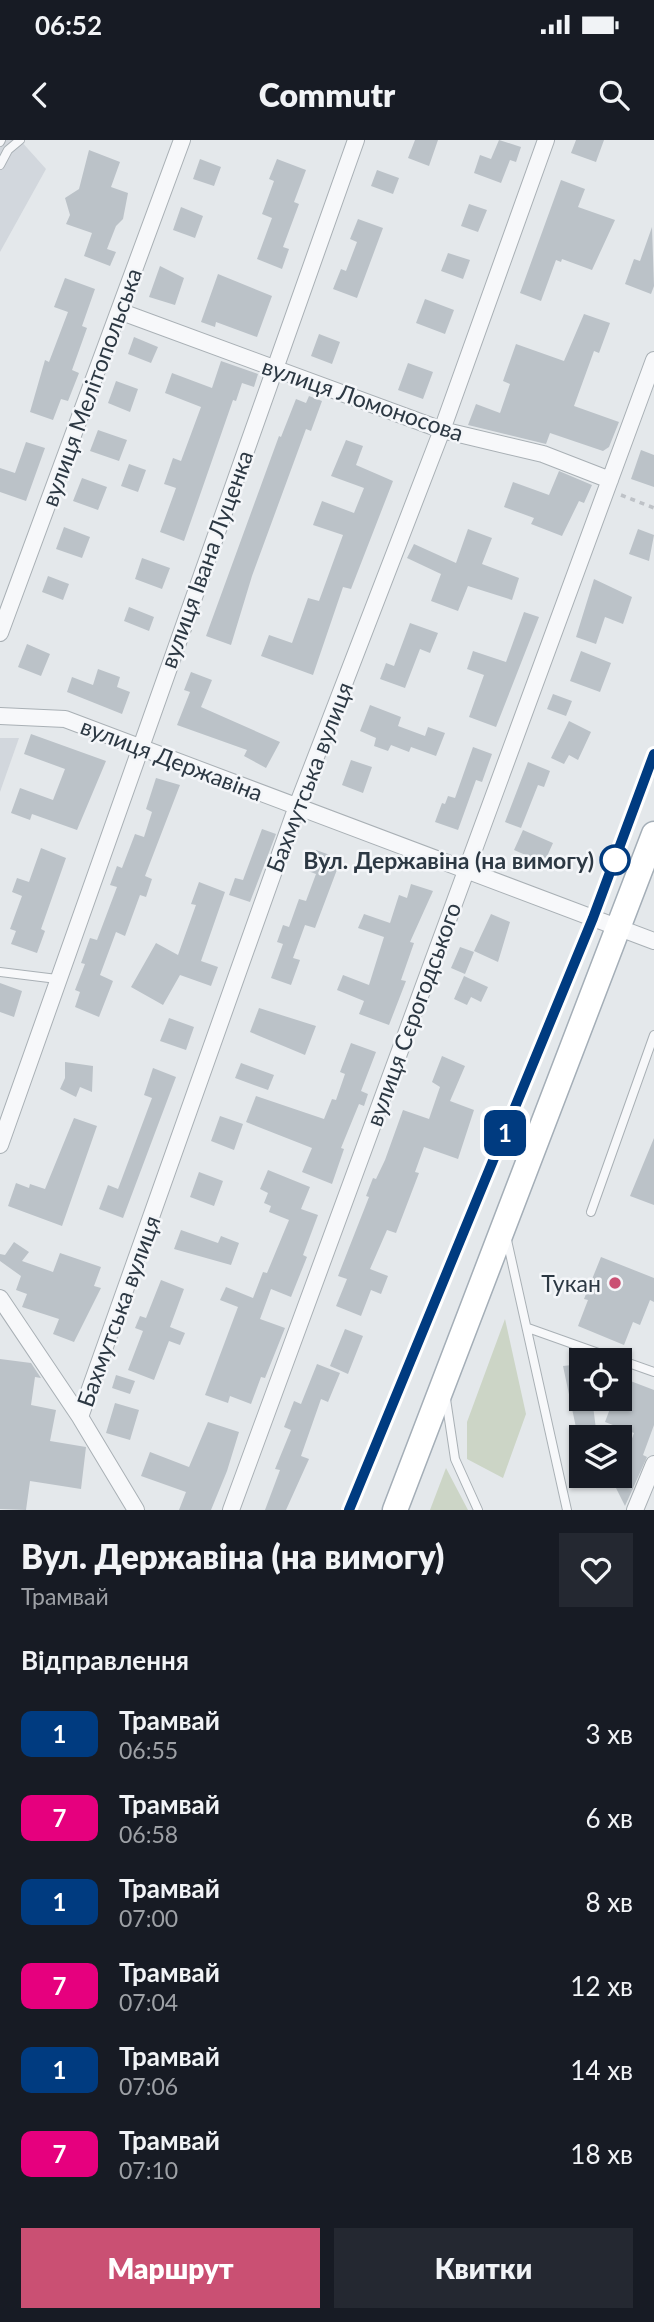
<!DOCTYPE html>
<html lang="uk">
<meta charset="utf-8">
<style>
body{margin:0;font-family:Lato,sans-serif;background:#242831;color:#f1f3f6;height:100vh;display:flex;flex-direction:column;font-size:26px;white-space:nowrap}
*{box-sizing:border-box;margin:0}
p{font-size:23px;color:#9ea1a6}
.icon{flex:none;width:38px;height:38px;fill:none;stroke:currentColor;stroke-width:2;stroke-linecap:round;stroke-linejoin:round}
.map{position:relative;height:1370px;overflow:hidden}
.details{display:flex;flex-direction:column;background:#171b24;flex:1}
.details>*{flex:none}
.badge{padding:0 14px;border-radius:10px;font-size:24px;line-height:46px}
.fabs{position:absolute;left:569px;top:1208px;display:grid;gap:14px}
.fabs a{display:grid;place-items:center;width:63px;height:63px;border-radius:0px;background:#171b24;box-shadow:0 2px 5px #0004;font-size:35px}
.map>.badge{position:absolute;translate:-50% -50%;box-shadow:0 0 0 4px #fff}
h2{padding:0 21px;font-size:26px;line-height:63px}
.round{display:grid;place-items:center;flex:none;width:74px;height:74px;border-radius:0px;background:#242831}
.summary{display:flex;align-items:center;justify-content:space-between;height:119px;padding:0 21px}
h1{font-size:33px;font-weight:800;line-height:52px}
.action{display:flex;gap:14px;margin-top:auto;padding:14px 21px}
.action a{flex:1;height:80px;border-radius:0px;background:#ca5073;color:#fff;font-size:28px;font-weight:800;line-height:80px;text-align:center}
.action a+a{background:#242831;color:#f1f3f6}
ul{padding:0;list-style:none}
li{display:flex;align-items:center;gap:21px;height:84px;padding:0 21px}
li div{flex:1}
li b{display:block;font-size:26px}
li em{font-style:normal}
li .badge{min-width:77px;font-weight:700;text-align:center}
.status{display:flex;justify-content:space-between;align-items:center;height:49px;padding:0 35px;background:#171b24;direction:ltr}
.status svg{height:19px;fill:currentColor}
header{display:flex;justify-content:space-between;align-items:center;height:91px;padding:0 21px;background:#171b24;font-size:32px;font-weight:800}
.map>svg:first-child{display:block}
.built{fill:#d2d7dd}
.green{fill:#ccd5c6}
.building{fill:#bbc2c8}
.lines{fill:none;stroke-linecap:round;stroke-linejoin:round}
.service-casing{stroke:#a9b0b5;stroke-width:10}
.minor-casing{stroke:#a9b0b5;stroke-width:18}
.primary-casing{stroke:#a4aeb7;stroke-width:27}
.path{stroke:#bec2c7;stroke-width:3.5;stroke-dasharray:5 5;stroke-linecap:butt}
.service{stroke:#f7f8fa;stroke-width:8}
.minor{stroke:#f7f8fa;stroke-width:16}
.primary{stroke:#fff;stroke-width:24}
.tram{stroke:#7e8a94;stroke-width:2}
.line-casing{stroke:#fff;stroke-width:16}
.line{stroke:#003b80;stroke-width:10}
.stop-dot{fill:#fff;stroke:#003b80;stroke-width:3.5}
.poi-dot{fill:#ca5073;stroke:#f4f6f9;stroke-width:2.5}
.labels{text-anchor:middle;dominant-baseline:central;stroke-width:5;stroke-linejoin:round;paint-order:stroke}
.street-label{font-size:23px;fill:#2c3843;stroke:#f4f6f9}
.stop-label{font-size:23px;font-weight:bold;fill:#2c3843;stroke:#f4f6f9;text-anchor:end}
.poi-label{font-size:23px;fill:#2c3843;stroke:#f4f6f9;text-anchor:end}
</style>
<div class="status"><b>06:52</b><svg viewBox="0 0 49 12"><path d="M0 12V9h3v3zM5 12V6h3v6zM10 12V3h3v9zM15 12V0h3v12zM26 1h20v11H26zM47 4h2v5h-2z"/></svg></div>
<header><svg class="icon" aria-label="back" viewBox="0 0 24 24"><path d="M15 5l-7 7 7 7"/></svg>Commutr<svg class="icon" aria-label="search" viewBox="0 0 24 24"><circle cx="10" cy="10" r="6"/><path d="M15 15l6 6"/></svg></header>
<div class="map">
<svg width="654" height="1370" viewBox="0 0 654 1370">
<rect width="100%" height="100%" fill="#e4e8eb"/>
<!-- built -->
<path class="built" d="M0 0H20L46 29 0 112Z
M0 598H19L0 652Z"/>
<!-- green -->
<path class="green" d="M505 1179 526 1274 503 1338 467 1319V1282Z
M446 1328 468 1370H430Z"/>
<!-- building -->
<path class="building" d="M415 0H438L429 26 408 18Z
M499 0 521 7 516 22 510 20 501 43 474 33 480 15 491 19Z
M576 0H604L596 22 571 13Z
M89 10 120 22 111 47 128 53 123 79 116 86 107 109 116 112 110 126 84 116 92 93 66 84 70 75 65 58 79 49Z
M200 19 221 27 214 46 193 39Z
M277 19 306 30 294 62 299 64 283 107 289 109 282 129 257 119 272 78 262 74 274 41 269 39Z
M377 30 399 38 393 54 371 46Z
M561 40 585 49 578 67 615 80 592 130 562 119 561 122 556 120 541 161 520 153Z
M469 64 487 70 478 92 461 86Z
M181 67 203 76 195 98 173 90Z
M358 79 383 88 357 158 333 149 341 129 346 131 357 102 350 99Z
M652 87 654 146 651 154 625 144 634 119 640 121Z
M448 113 470 120 463 139 441 131Z
M160 126 184 138 175 165 149 157Z
M218 134 272 156 257 197 216 182 215 187 201 182Z
M65 138 95 149 82 186 87 188 72 230 79 233 68 261 61 259 53 280 30 272 45 220 49 222 68 172 54 167Z
M425 159 454 170 445 194 416 183Z
M584 174 610 183 599 213 594 211 574 266 619 282 609 307 603 311 550 293 546 304 468 285 476 264 500 273 510 244 503 241 516 204 564 221Z
M319 194 340 202 332 224 311 216Z
M134 197 158 207 151 223 128 214Z
M221 221 258 234 254 247 242 243 236 261 233 260 184 401 160 392 176 348 164 344 173 318 181 321 201 267 165 253 172 233 212 248Z
M408 223 433 232 423 259 398 250Z
M116 241 138 249 130 272 108 263Z
M309 256 322 261 311 291 306 289 252 436 231 505 206 496 279 296 281 297 296 259 306 263Z
M98 290 127 300 119 321 90 311Z
M346 300 363 306 356 325 393 341 351 449 343 447 313 535 261 516 269 495 292 503 308 458 319 461 343 395 313 385 322 361 354 373 364 348 331 336Z
M26 302 45 308 26 361 0 352V328L15 333Z
M641 310 654 315V347L631 339Z
M129 324 146 330 138 352 121 346Z
M559 331 592 345 584 363 579 361 562 396 531 384 534 378 504 367 513 342 549 355Z
M82 338 107 347 98 370 73 361Z
M64 387 90 397 82 418 56 409Z
M468 389 492 398 482 424 519 438 512 460 468 446 458 471 431 461 441 434 407 418 414 404 456 423Z
M638 389 654 395 649 421 629 414Z
M142 418 170 428 162 449 135 439Z
M48 436 69 444 63 460 42 452Z
M594 439 632 457 623 484 605 477 596 504 576 497Z
M129 467 154 477 149 491 124 481Z
M524 472 539 477 496 587 469 577 484 535 467 529 473 511 506 522Z
M410 483 438 493 430 513 420 509 405 548 380 539 386 523 394 526Z
M27 504 50 514 41 536 18 527Z
M581 511 611 523 600 552 570 541Z
M98 529 120 537 117 547 130 552 122 574 67 552 72 537 93 545Z
M191 532 212 540 201 567 280 602 266 628 244 616 247 610 177 585 190 552 184 550Z
M553 554 572 561 566 576 547 569Z
M370 565 401 577 398 586 425 596 428 587 445 593 436 616 411 607 409 612 391 605 388 611 374 606 376 598 360 591Z
M569 581 591 592 578 620 569 615 564 624 551 618Z
M31 594 106 621 77 690 32 674 30 680 11 673 20 648 53 660 65 629 24 614Z
M473 607 492 614 482 642 476 640 458 690 435 682 442 663 445 664 448 656 455 658Z
M351 620 372 627 363 653 342 645Z
M528 622 550 631 544 647 538 645 521 688 505 682Z
M156 638 180 645 145 736 152 739 146 757 140 755 125 796 116 792 100 835 113 841 99 877 75 867 80 852 75 850 85 824 81 823 90 798 97 800 117 747 110 745 117 726 122 728 135 694 144 697 152 672 146 669Z
M262 689 276 694 250 762 229 755 235 738 243 740Z
M523 690 553 703 544 723 514 710Z
M41 708 66 718 41 789 45 791 37 813 11 804 16 791 10 789 22 756 12 752 17 738 29 742Z
M316 710 341 719 315 788 305 785 293 818 300 820 291 845 271 838 283 804 277 802 283 785 289 787 299 759 306 761 316 734 308 731Z
M199 742 225 752 201 821 218 827 211 846 180 835 163 865 131 847 156 803 178 815 196 765 191 764Z
M411 744 433 751 410 802 414 803 401 840 406 841 389 885 359 874 364 861 337 850 343 835 369 845 384 797 358 788 364 774 390 783 399 755 407 758Z
M491 774 510 782 498 822 474 811Z
M460 807 474 812 465 834 451 828Z
M464 836 488 847 481 862 471 857 467 865 454 859Z
M0 843 22 851 14 877 0 872Z
M259 868 316 886 305 915 250 892Z
M169 878 194 887 186 910 160 901Z
M351 903 376 912 361 951 368 954 364 966 359 964 341 1008 344 1009 332 1044 302 1032 312 1008 246 982 256 956 324 979 332 959 336 960 345 934 340 932Z
M442 916 465 926 450 961 474 970 458 1019 424 1007 415 1032 419 1033 396 1093 387 1090 370 1129 388 1136 381 1154 371 1150 361 1176 336 1166 347 1139 338 1136 369 1057 366 1056 373 1038 376 1039 385 1020 403 970 429 979 440 947 432 942Z
M65 922 93 926 92 952 80 947 76 957 60 949 65 938Z
M241 923 274 935 268 950 235 938Z
M153 928 176 937 123 1078 99 1069 108 1045 118 1049 130 1017 152 958 144 955Z
M220 976 243 984 234 1010 211 1001Z
M74 978 97 986 62 1086 8 1066 16 1043 29 1048 30 1044 45 1049Z
M654 998V1065L630 1056Z
M268 1030 310 1047 301 1069 318 1075 303 1115 307 1117 291 1157 271 1149 260 1179 285 1188 265 1238 261 1237 251 1264 230 1256 228 1263 205 1255 238 1167 220 1160 226 1147 253 1158 263 1132 267 1133 289 1080 269 1072 271 1066 264 1063 268 1053 260 1049Z
M199 1032 223 1041 214 1066 190 1057Z
M181 1090 218 1103 221 1096 239 1103 231 1125 174 1109Z
M14 1102 29 1112 22 1121 53 1132 60 1113 101 1127 94 1146 101 1148 74 1202 53 1194 59 1179 22 1167 27 1154 16 1150 21 1136 0 1121V1114L5 1115Z
M601 1117 654 1138V1162L650 1160 640 1185 633 1182 624 1205 578 1186 588 1160 584 1159Z
M161 1140 184 1149 170 1187 185 1193 180 1205 169 1201 154 1240 128 1230 143 1191 135 1188 140 1176 146 1178Z
M345 1189 363 1196 348 1234 330 1226Z
M0 1219 31 1223 41 1238 35 1237 31 1265 56 1270 50 1301 86 1307 81 1349 30 1341 26 1370 0 1369Z
M317 1224 340 1233 328 1262 321 1259 301 1316 309 1319 286 1370H265L280 1330 275 1329 291 1290 284 1287 294 1261 301 1264Z
M581 1224V1258H592L597 1297H578L563 1226Z
M116 1235 135 1241 130 1254 112 1248Z
M620 1237 654 1250V1285L643 1315 647 1317 625 1366 615 1346 634 1293 605 1282 614 1258H620Z
M115 1263 139 1270 130 1300 106 1293Z
M208 1282 239 1292 227 1331 211 1370H179L186 1352 141 1336 150 1312 189 1327Z"/>
<g class="lines">
<!-- service casing -->
<g class="service-casing">
<path id="service" d="M0 2 1 0
M0 25 8 10 20 0
M0 832 57 839
M591 1072 654 895
M507 1100 567 1370
M528 1188 618 1220
M620 1220 654 1232
M446 1259 455 1319 478 1370"/>
</g>
<!-- minor casing -->
<g class="minor-casing">
<path id="minor" d="M119 171 442 290 543 314 610 340
M0 493 182 0
M0 576 65 579 654 801
M0 1005 356 0
M0 1158 80 1277 136 1370
M80 1277 297 666 442 290 546 0
M231 1370 654 220
M635 1370 654 1324"/>
</g>
<!-- primary casing -->
<g class="primary-casing">
<path id="primary" d="M395 1370 654 694"/>
</g>
<!-- path -->
<path class="path" d="M621 355 654 368"/>
<!-- service -->
<use href="#service" class="service"/>
<!-- minor -->
<use href="#minor" class="minor"/>
<!-- primary -->
<use href="#primary" class="primary"/>
<!-- tram -->
<path class="tram" d="M349 1370 593 778 654 614"/>
</g>
<g class="lines">
<!-- line casing -->
<g class="line-casing">
<path id="line" d="M349 1370 593 778 654 614"/>
</g>
<!-- line -->
<use href="#line" class="line"/>
</g>
<!-- markers -->
<circle class="stop-dot" cx="615" cy="720" r="14"/>
<circle class="poi-dot" cx="615" cy="1143" r="7"/>
<g class="labels">
<!-- street labels -->
<g class="street-label">
<text transform="translate(91 247) rotate(-70)">вулиця Мелітопольська</text>
<text transform="translate(363 259) rotate(19)">вулиця Ломоносова</text>
<text transform="translate(206 419) rotate(-70)">вулиця Івана Луценка</text>
<text transform="translate(172 619) rotate(21)">вулиця Державіна</text>
<text transform="translate(309 637) rotate(-69)">Бахмутська вулиця</text>
<text transform="translate(413 874) rotate(-70)">вулиця Сєрогодського</text>
<text transform="translate(118 1171) rotate(-70)">Бахмутська вулиця</text>
</g>
<!-- stop labels -->
<g class="stop-label">
<text x="594" y="720">Вул. Державіна (на вимогу)</text>
</g>
<!-- poi labels -->
<g class="poi-label">
<text x="601" y="1143">Тукан</text>
</g>
</g>
</svg>
<div class="fabs">
<a><svg class="icon" aria-label="locate" viewBox="0 0 24 24"><circle cx="12" cy="12" r="6"/><path d="M12 2v4M12 18v4M2 12h4M18 12h4"/></svg></a>
<a><svg class="icon" aria-label="layers" viewBox="0 0 24 24"><path d="M12 4l9 5-9 5-9-5zM3 14l9 5 9-5"/></svg></a>
</div>
<b class="badge" style="left:505px;top:993px;background:#003b80;color:#fff">1</b>
</div>
<section class="details">
<div class="summary"><div><h1>Вул. Державіна (на вимогу)</h1><p>Трамвай</p></div><a class="round"><svg class="icon" aria-label="heart" viewBox="0 0 24 24"><path d="M12 20l-8-8c-3-5 5-10 8-4 3-6 11-1 8 4z"/></svg></a></div>
<h2>Відправлення</h2>
<ul>
<li><span class="badge" style="background:#003b80;color:#fff">1</span><div><b>Трамвай</b><p>06:55</p></div><em>3 хв</em></li>
<li><span class="badge" style="background:#e6007e;color:#fff">7</span><div><b>Трамвай</b><p>06:58</p></div><em>6 хв</em></li>
<li><span class="badge" style="background:#003b80;color:#fff">1</span><div><b>Трамвай</b><p>07:00</p></div><em>8 хв</em></li>
<li><span class="badge" style="background:#e6007e;color:#fff">7</span><div><b>Трамвай</b><p>07:04</p></div><em>12 хв</em></li>
<li><span class="badge" style="background:#003b80;color:#fff">1</span><div><b>Трамвай</b><p>07:06</p></div><em>14 хв</em></li>
<li><span class="badge" style="background:#e6007e;color:#fff">7</span><div><b>Трамвай</b><p>07:10</p></div><em>18 хв</em></li>
</ul>
<div class="action"><a>Маршрут</a><a>Квитки</a></div>
</section>
